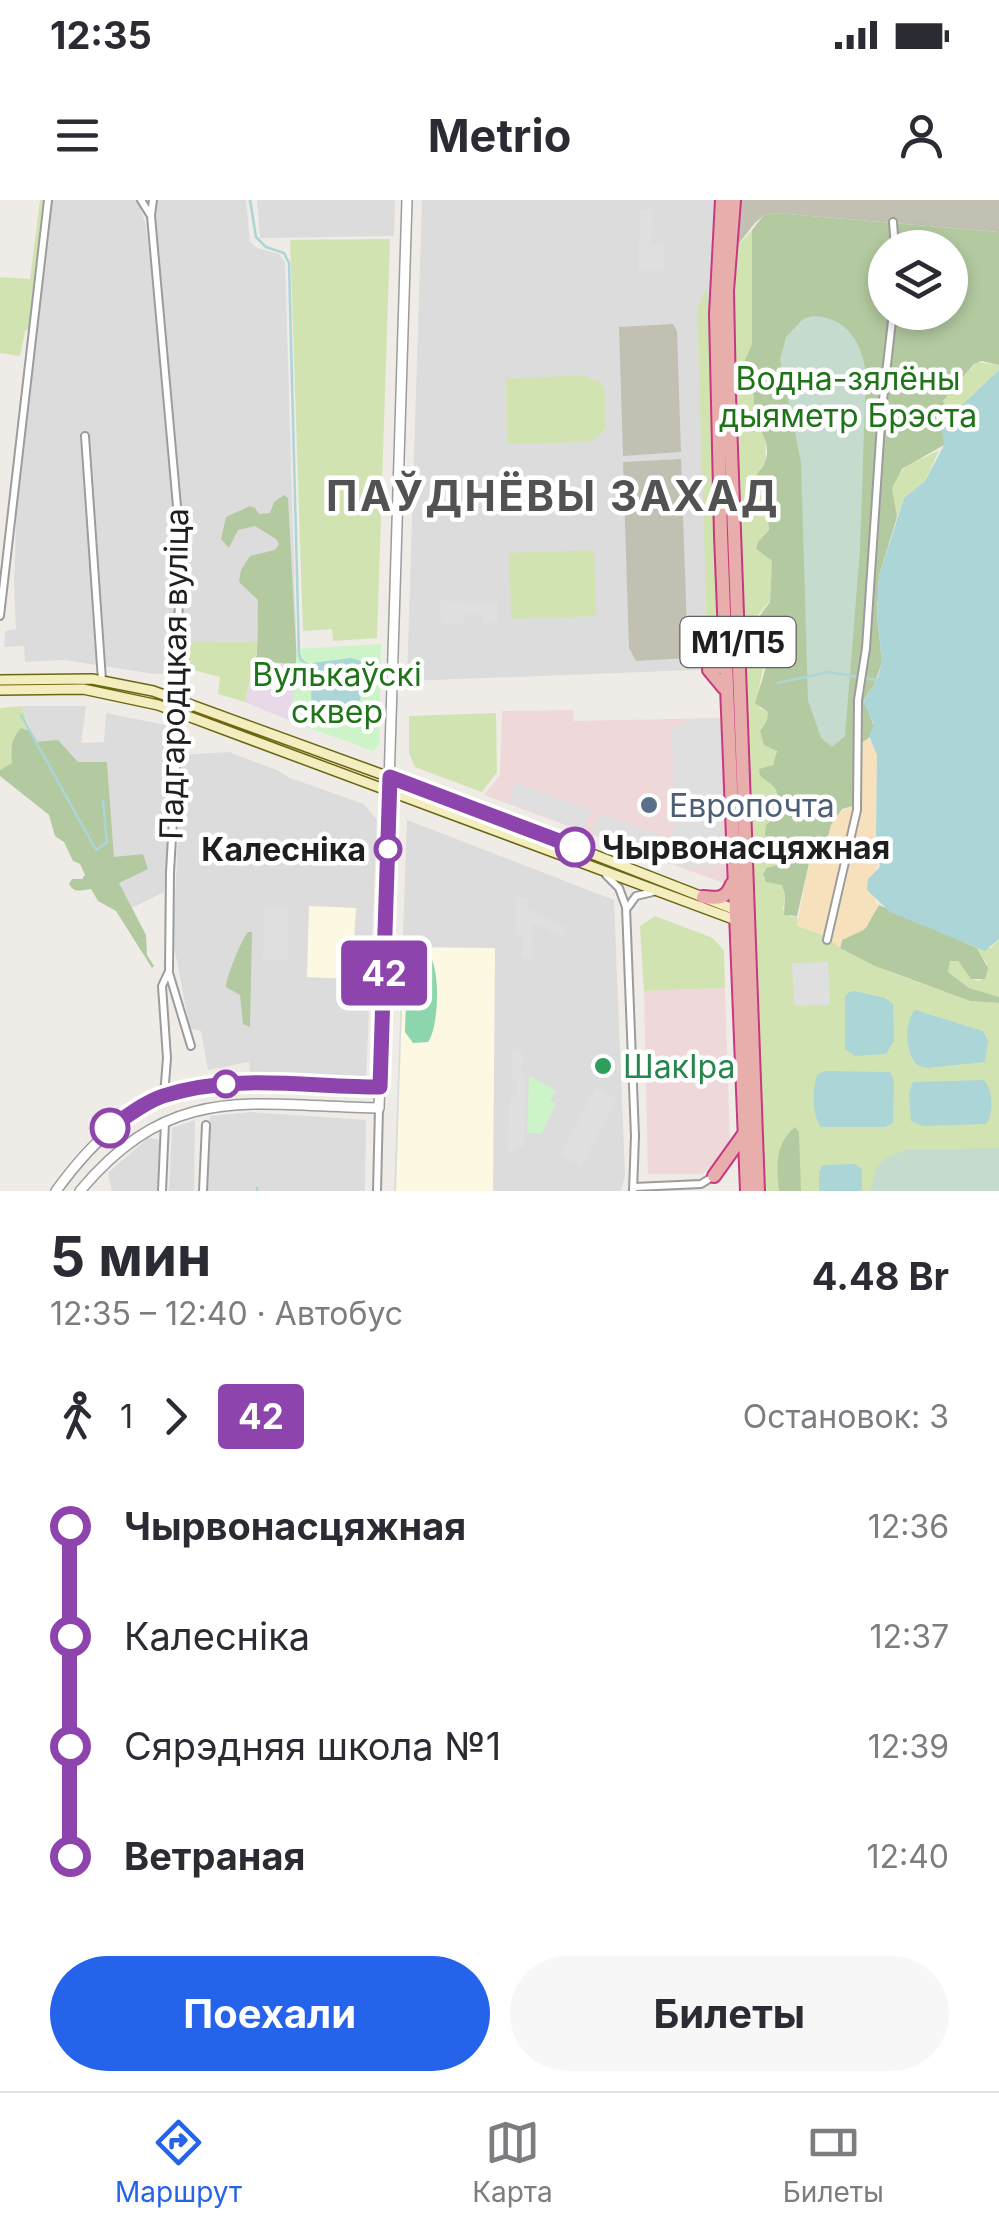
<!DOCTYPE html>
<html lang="ru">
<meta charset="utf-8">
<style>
body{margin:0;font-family:Inter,sans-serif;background:#f7f7f7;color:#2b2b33;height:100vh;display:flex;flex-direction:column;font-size:38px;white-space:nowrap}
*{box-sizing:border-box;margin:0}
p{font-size:32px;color:#7c7c81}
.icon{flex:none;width:55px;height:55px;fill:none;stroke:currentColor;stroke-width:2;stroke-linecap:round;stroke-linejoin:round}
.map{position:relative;height:991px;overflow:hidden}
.sheet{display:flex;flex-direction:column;background:#fff;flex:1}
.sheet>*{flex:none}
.badge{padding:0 20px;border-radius:8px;font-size:35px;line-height:65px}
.buttons{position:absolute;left:868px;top:30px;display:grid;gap:20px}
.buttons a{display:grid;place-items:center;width:100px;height:100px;border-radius:50%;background:#fff;box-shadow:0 5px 15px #0003;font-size:50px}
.map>.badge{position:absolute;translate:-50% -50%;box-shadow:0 0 0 5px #fff}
.legs{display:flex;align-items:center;gap:15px;height:110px;padding:0 50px;font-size:32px}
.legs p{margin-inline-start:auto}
.overview{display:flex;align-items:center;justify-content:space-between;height:170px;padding:0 50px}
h1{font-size:55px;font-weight:700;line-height:75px}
.action{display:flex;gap:20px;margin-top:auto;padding:20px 50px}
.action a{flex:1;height:115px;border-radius:60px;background:#2563eb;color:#fff;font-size:40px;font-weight:700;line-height:115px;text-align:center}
.action a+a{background:#f7f7f7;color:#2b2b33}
ul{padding:0 50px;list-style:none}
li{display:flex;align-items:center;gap:35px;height:110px;font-size:38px}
li i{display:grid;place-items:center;width:15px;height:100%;margin:0 12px;background:currentColor}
li i::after{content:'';width:25px;height:25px;margin:-12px;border:8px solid;border-radius:50%;background:#fff}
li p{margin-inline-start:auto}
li:first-child i{background:linear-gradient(#0000 50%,currentColor 0)}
li:last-child i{background:linear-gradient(currentColor 50%,#0000 0)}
.status{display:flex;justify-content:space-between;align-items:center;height:70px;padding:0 50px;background:#fff;direction:ltr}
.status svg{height:28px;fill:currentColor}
header{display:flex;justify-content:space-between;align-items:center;height:130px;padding:0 50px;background:#fff;font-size:45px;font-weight:700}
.dock{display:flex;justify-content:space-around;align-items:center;height:140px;border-top:2px solid #e1e1e2;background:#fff;font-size:28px;color:#7c7c81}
.dock a{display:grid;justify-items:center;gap:5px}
.dock .active{color:#2563eb}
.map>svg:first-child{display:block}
.residential{fill:#dddcdc}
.commercial{fill:#eed8da}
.industrial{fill:#e7d9e7}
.education{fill:#fcf8e2}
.construction{fill:#c2c0b3}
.grass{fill:#d2e3b2}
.forest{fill:#b3caa0;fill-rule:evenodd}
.wetland{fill:#c5dbcd}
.sand{fill:#f7e1bc}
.park{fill:#ccf4c8}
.pitch{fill:#8dd5ad}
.parking{fill:#dfdfdf}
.water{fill:#acd5d8}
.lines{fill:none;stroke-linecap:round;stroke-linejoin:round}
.stream{stroke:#acd5d8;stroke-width:2.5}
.minor-casing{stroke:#9c9c9c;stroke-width:10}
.tertiary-casing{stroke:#9c9c9c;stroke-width:12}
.secondary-casing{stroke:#6b6611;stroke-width:12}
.trunk-casing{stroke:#c83881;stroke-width:16}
.minor{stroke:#fff;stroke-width:6}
.tertiary{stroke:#fff;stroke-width:9}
.secondary{stroke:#f3edc0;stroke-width:9}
.trunk{stroke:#e8aeac;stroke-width:12}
.line-1-casing{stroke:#fff;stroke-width:22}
.line-1{stroke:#8e44ad;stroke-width:15}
.service-dot{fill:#5c6f8a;stroke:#fff;stroke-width:4}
.stop-1-dot{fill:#fff;stroke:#8e44ad;stroke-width:5}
.leisure-dot{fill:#2e9e5b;stroke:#fff;stroke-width:4}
.labels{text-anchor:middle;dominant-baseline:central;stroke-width:9;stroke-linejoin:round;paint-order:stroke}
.shield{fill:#fff;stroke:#626262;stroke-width:2.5}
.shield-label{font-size:30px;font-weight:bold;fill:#1f1f1f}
.park-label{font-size:32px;fill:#1f7318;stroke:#fff}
.street-label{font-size:32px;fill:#1f1f1f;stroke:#fff}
.service-label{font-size:32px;fill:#4e5e75;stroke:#fff;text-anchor:start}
.stop-label{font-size:32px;font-weight:bold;fill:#1f1f1f;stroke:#fff;text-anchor:start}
.leisure-label{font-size:32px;fill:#27864d;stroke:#fff;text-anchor:start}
.district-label{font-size:42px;font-weight:bold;letter-spacing:2.5px;fill:#525252;stroke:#fff}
</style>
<div class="status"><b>12:35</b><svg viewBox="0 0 49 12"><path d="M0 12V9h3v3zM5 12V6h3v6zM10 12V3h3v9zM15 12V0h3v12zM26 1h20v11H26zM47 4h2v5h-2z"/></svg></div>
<header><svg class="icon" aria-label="menu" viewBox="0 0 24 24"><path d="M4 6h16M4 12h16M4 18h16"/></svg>Metrio<svg class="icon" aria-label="person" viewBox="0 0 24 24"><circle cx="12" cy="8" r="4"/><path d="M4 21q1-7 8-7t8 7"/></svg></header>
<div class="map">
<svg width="999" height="991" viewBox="0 0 999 991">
<rect width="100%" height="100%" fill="#efebe6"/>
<!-- residential -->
<path class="residential" d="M52 0H137L145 22 155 94 178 348 172 474H155L64 460 25 462 24 446 4 447 5 431 16 429 14 385 17 296Z
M156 0H246L250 42 257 48 279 54 285 62 297 465 256 460 258 442 183 441 185 353 154 23Z
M257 0H395L394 36 260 38Z
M422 0H717L711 119 720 469 407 481Z
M22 506H86L81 543 104 542 106 513 175 527 164 692 132 708 118 683 148 668 114 658 107 563 78 562 35 542Z
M229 552 277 570 290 578 364 604 377 620 366 880 250 873 249 862 208 870 201 831 190 828 173 741 182 555Z
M407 620 614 700 625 975 621 991H394Z
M251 912 366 920 365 991H206L210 916Z
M195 920 194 991H169L172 928Z
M148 938 160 940 158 991H112L108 973Z"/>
<!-- commercial -->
<path class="commercial" d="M573 510 574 521 723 518 726 684 484 595 500 575 502 511Z
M725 788 730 943 722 957 702 974H648L644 791Z"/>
<!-- industrial -->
<path class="industrial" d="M256 460 297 465 291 521 245 502Z"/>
<!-- education -->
<path class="education" d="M309 706 356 708 352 776 349 779 307 777Z
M404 747 495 748 493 991H396Z"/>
<!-- construction -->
<path class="construction" d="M738 0H999V32L776 13 763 16 755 23 732 52Z
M673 124 677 131 681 252 623 256 619 127Z
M681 259 688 458 636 461 629 448 623 262Z"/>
<!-- grass -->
<path class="grass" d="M40 0H43L29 128 25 131 20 156 0 153V77L30 79Z
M752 30V144L743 165 751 177 756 221 765 234 766 260 755 278 764 297 757 314 768 319 769 330 758 342 756 349 772 361 770 401 758 415 760 426 771 432C771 456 753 486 760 508L768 512 767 520 761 528 764 545 776 549C779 563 769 567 760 576L778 588V614L766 625V646L780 651 778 665 765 669 763 678 782 685 785 695 783 710 791 717 797 716 798 726 823 735 890 772 970 801 999 803V991H762L735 298 732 52Z
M390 39 377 438 333 441 332 429 303 431 290 40Z
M706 88 709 103 720 459 716 465H708L697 110Z
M977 162 999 165V170L950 217 943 204 945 197Z
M586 175 589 179 600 181 605 192 606 228 591 242 507 244 506 179Z
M939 250 925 281 904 298 897 317C880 273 906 267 939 250Z
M594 350 596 416 511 419 509 353Z
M183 441 259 442 245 502 218 494 220 477 182 467Z
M22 506 30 531 21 528 10 550 12 563 0 570V508Z
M496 513 497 572 482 592 415 567 409 553V516Z
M655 716 713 738 724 751 725 788 644 791 640 726Z
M999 739V797L969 788 948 772 950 761H958L971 779 980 781 987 764 977 748H991Z"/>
<!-- forest -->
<path class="forest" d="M776 13 999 32V165L981 161 974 164 943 201 951 215 944 245 902 269 892 288 897 317 879 376 877 414 882 462 875 483 864 500 874 526 869 538 860 544 853 606 842 609 831 625 825 650 810 659 797 716 784 715 785 695 782 685 766 682 763 675 766 668 778 665 780 651C765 647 764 641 766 625L778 614C778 588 780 590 760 576L759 569 773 565 777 551 764 545 760 531 767 520 768 512 755 503C762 480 771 456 771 432L756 421 770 402 772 361 756 349 758 342 769 330 768 319 755 310 764 297C747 266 764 277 767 254 768 238 759 231 756 217 752 199 756 179 743 165L752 144V30L763 16ZM885 48H950V112H885Z
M284 295 288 298 297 465 256 460C259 440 257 420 258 400L239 382 241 370 250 356 275 350 279 344 276 339 255 326 238 330 229 348 221 339 226 317 250 306 255 308 259 314 270 313 274 302Z
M21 528 30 531 35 542 58 540 78 562H107L114 657 143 654 148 669 119 683 146 735 147 755 154 766 152 768 116 711 98 701 91 689C81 690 75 694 69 684L72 679H82L85 675 80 664 73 661 64 642 55 636 49 615 0 576V570L12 563C10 549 11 539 21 528Z
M879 705 977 748 988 768 985 779H971L958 761H950L948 772 969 788 999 797V803L970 801 875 766 840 748 842 740C875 724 860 735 879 705Z
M248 732H252L250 827 243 824 240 795 226 787C226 778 241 740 248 732Z
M795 927 799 932 801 991H779C776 965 775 944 795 927Z"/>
<!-- wetland -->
<path class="wetland" d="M813 116C847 117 862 142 866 174L860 350 845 536 832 547 821 538 808 500 801 262 780 160 786 137 803 119Z
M999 948V991H870L877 966 887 957 906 950Z"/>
<!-- sand -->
<path class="sand" d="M869 538 877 555 876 635 881 659 874 674 875 701 879 705C860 735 875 724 842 740L840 748 823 735 797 726 810 659 825 650C830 630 831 612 853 606L860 544Z"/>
<!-- park -->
<path class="park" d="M381 444 379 545 373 551 291 521 297 449Z
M529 876 555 890 550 900 556 904 542 933H527Z"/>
<!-- pitch -->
<path class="pitch" d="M417 753H428C441 767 439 827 428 842L413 843 405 832 407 766 408 760Z"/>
<!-- parking -->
<path class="parking" d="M640 10H652L651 44 665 45 664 71H638Z
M440 401H465L466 404 498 403V423H483L482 415H464L463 424H441Z
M714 518 721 525V666L684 667 592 633 600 613 670 639 674 636 672 525H684L686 519Z
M516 583 591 610 584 630 508 602Z
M516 698H528V709L566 728 562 737 533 723 531 758H522L523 736 516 735Z
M264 708H289L288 761 263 760Z
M828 762 830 805 794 806 792 763Z
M513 849 523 850 522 872 526 875 524 948 515 947 514 953H508L510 897 517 896 518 881 511 880Z
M596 887 617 898 581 967 560 956Z"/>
<!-- water -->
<path class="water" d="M999 170V739L985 751 890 712 867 690 868 679 879 668 881 659 876 635 877 555 869 536 874 524 863 502 877 480 882 462 877 414 879 376 904 298 925 281 944 245 941 225Z
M351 458 361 461 366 469 359 504 311 505 312 463Z
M855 791 885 798 893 804 894 841 886 854 855 856 845 849V797L849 792Z
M915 810 983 831 988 841 985 862 926 868 917 865C905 853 904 821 915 810Z
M825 871 890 872 894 881 893 923 885 927H821C812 916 812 889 817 875Z
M984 880C993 889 994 914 986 924L923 926 911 921 909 893 913 882Z
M854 964 862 969V991H819V972L823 965Z"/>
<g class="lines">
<!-- stream -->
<path class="stream" d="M250 0 256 37 266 47 284 53 289 63 299 454 301 460 310 466
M778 483 828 472 877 480
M21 515 96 650 107 642 103 601
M257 988V991"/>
<!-- minor casing -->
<g class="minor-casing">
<path id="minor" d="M141 0 151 16 181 351 176 475 178 534 170 672 169 771 162 786 167 858 164 896
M151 15 153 0
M893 22 895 48
M85 236 102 480
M0 416 48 0
M606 675 619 688 626 707 635 936 633 991
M628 707 636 696 653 692
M827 740 857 610 858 500 866 448 882 209 893 112
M169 773 191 846
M634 987 701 984 714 976
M162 991 165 922
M203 991 206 925
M377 991 379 908"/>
</g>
<!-- tertiary casing -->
<g class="tertiary-casing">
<path id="tertiary" d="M56 991C155 854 232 887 380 887
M80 991C173 880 251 906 379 908L407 0"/>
</g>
<!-- secondary casing -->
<g class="secondary-casing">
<path id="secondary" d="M0 480 92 479 153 491 477 609 736 710
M0 490 83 489 158 505 741 722"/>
</g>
<!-- trunk casing -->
<g class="trunk-casing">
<path id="trunk" d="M722 0 716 114 721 335 747 991
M734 0 727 91 729 194 758 991
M724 488 709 470 719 467 725 456
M703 697C719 699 726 699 732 684
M714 976 744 934"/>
</g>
<!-- minor -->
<use href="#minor" class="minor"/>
<!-- tertiary -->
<use href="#tertiary" class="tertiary"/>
<!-- secondary -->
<use href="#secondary" class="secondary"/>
<!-- trunk -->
<use href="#trunk" class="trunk"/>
</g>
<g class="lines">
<!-- line-1 casing -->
<g class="line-1-casing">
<path id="line-1" d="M110 928C126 917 145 902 163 896 233 873 308 887 380 887L390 577 575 647"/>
</g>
<!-- line-1 -->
<use href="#line-1" class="line-1"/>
</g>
<!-- markers -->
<circle class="service-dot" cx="649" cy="605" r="10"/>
<g class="stop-1-dot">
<circle cx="575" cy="647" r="18"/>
<circle cx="388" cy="649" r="12"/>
<circle cx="226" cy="884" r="12"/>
<circle cx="110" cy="928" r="18"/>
</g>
<circle class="leisure-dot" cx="603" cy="866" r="10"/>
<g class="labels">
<!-- shield labels -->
<rect class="shield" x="680.5" y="417" width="115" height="50" rx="8"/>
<g class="shield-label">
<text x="738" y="442">М1/П5</text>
</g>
<!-- park labels -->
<g class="park-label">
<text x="848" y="178">Водна-зялёны<tspan x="848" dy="37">дыяметр Брэста</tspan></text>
<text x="337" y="474">Вулькаўскі<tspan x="337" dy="37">сквер</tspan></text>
</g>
<!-- street labels -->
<g class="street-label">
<text transform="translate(174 474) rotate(-89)">Падгародцкая вуліца</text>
</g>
<!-- service labels -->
<g class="service-label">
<text x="669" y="605">Европочта</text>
</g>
<!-- stop labels -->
<g class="stop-label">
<text x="602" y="647">Чырвонасцяжная</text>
<text x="366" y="649" text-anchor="end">Калесніка</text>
</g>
<!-- leisure labels -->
<g class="leisure-label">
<text x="623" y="866">ШакІра</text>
</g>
<!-- district labels -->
<g class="district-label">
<text x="553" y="295">ПАЎДНЁВЫ ЗАХАД</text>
</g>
</g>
</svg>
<div class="buttons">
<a><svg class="icon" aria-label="layers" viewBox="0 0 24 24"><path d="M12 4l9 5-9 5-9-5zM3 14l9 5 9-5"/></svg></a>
</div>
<b class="badge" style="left:384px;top:773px;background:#8e44ad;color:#fff">42</b>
</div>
<section class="sheet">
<div class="overview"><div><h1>5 мин</h1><p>12:35 – 12:40 · Автобус</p></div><b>4.48 Br</b></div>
<div class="legs"><svg class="icon" aria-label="walk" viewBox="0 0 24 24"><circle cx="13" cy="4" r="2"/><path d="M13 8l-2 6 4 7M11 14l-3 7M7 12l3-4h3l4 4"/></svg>1<svg class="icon" aria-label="forward" viewBox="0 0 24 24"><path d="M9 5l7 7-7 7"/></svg><b class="badge" style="background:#8e44ad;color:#fff">42</b><p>Остановок: 3</p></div>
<ul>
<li><i style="color:#8e44ad"></i><b>Чырвонасцяжная</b><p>12:36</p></li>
<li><i style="color:#8e44ad"></i><span>Калесніка</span><p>12:37</p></li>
<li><i style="color:#8e44ad"></i><span>Сярэдняя школа №1</span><p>12:39</p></li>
<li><i style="color:#8e44ad"></i><b>Ветраная</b><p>12:40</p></li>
</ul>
<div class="action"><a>Поехали</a><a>Билеты</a></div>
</section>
<nav class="dock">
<a class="active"><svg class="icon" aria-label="directions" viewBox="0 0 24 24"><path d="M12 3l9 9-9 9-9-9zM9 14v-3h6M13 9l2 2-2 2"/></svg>Маршрут</a>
<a><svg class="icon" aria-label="map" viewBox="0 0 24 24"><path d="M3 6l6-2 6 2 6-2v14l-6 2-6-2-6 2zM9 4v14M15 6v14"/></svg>Карта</a>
<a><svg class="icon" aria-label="tickets" viewBox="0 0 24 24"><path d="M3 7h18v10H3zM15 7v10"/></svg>Билеты</a>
</nav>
